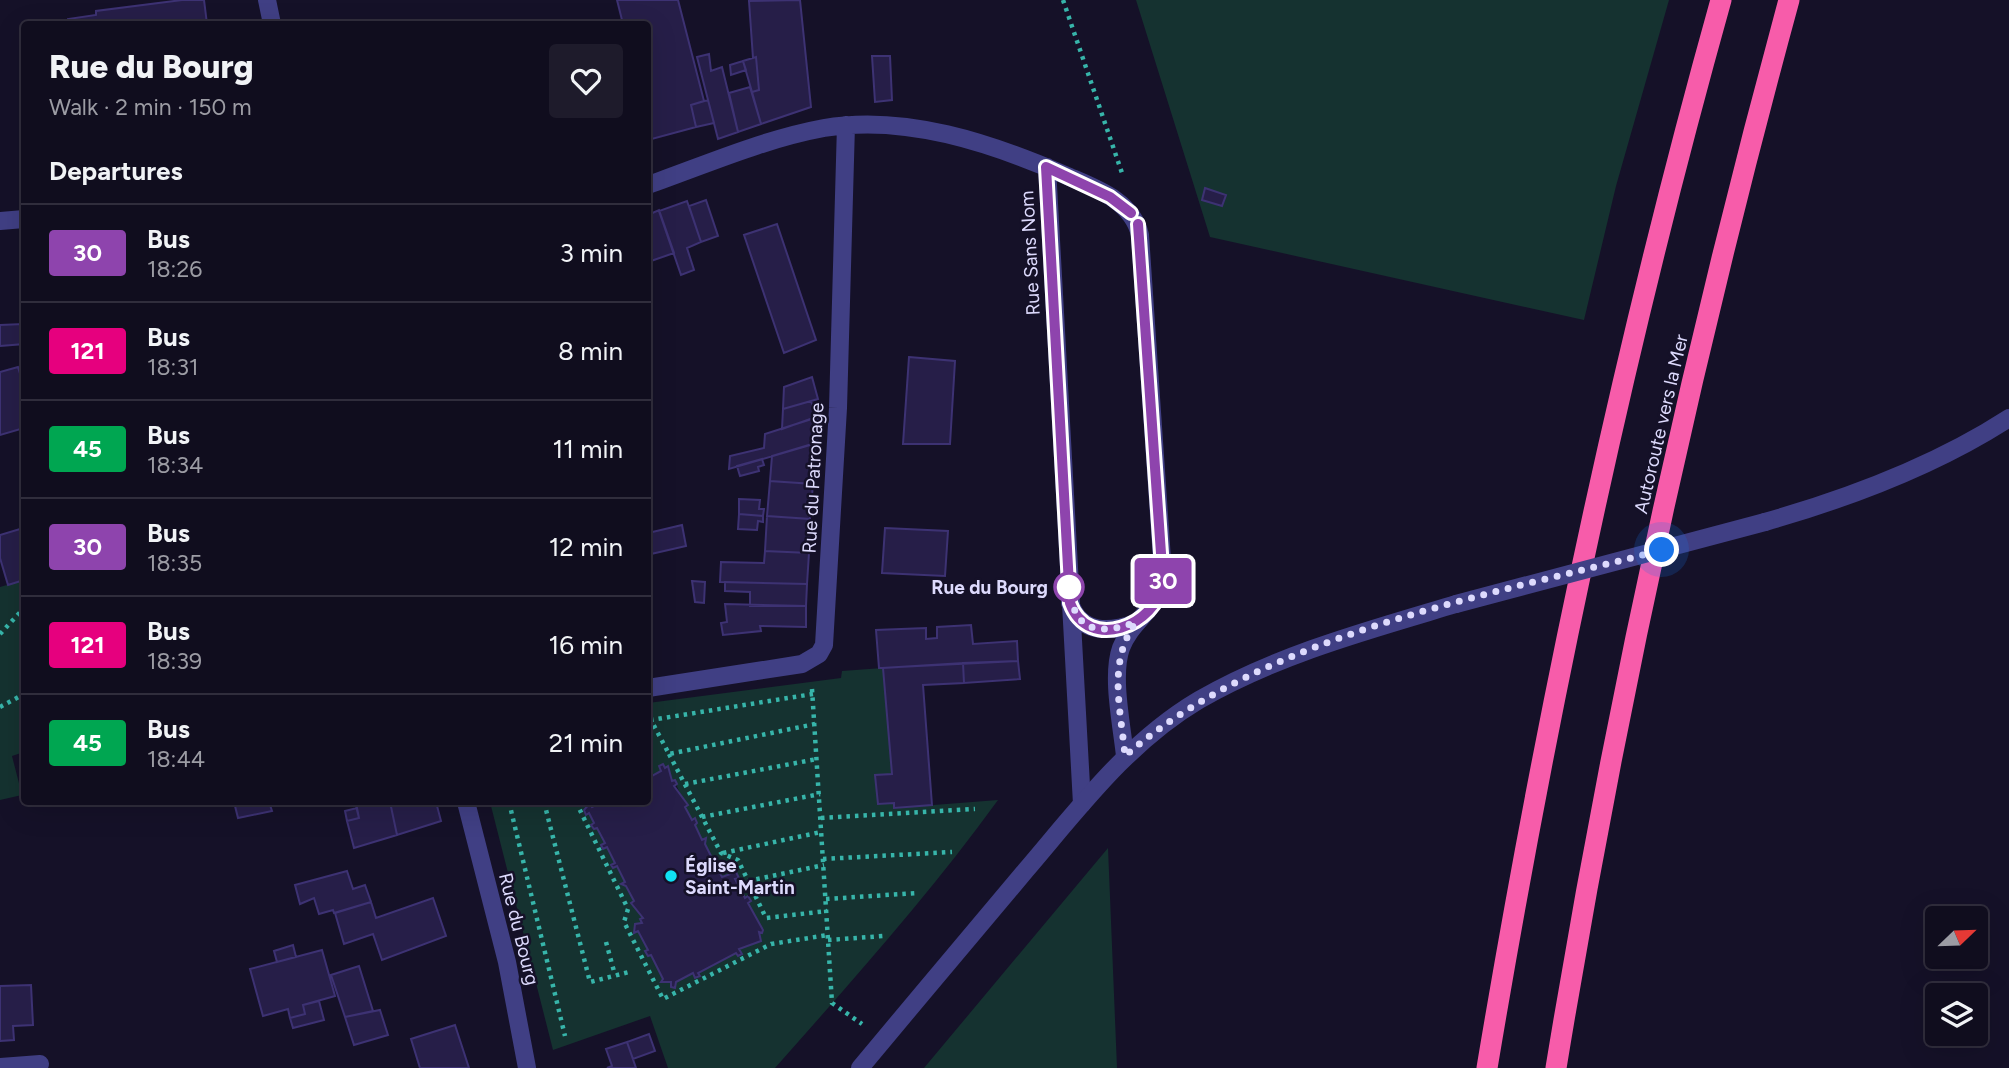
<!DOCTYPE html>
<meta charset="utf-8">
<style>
body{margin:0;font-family:Figtree,sans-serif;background:#1e1b2b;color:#f1f3f6;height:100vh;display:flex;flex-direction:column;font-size:26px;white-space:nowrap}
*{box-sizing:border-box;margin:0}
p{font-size:23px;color:#9c9ca4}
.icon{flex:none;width:38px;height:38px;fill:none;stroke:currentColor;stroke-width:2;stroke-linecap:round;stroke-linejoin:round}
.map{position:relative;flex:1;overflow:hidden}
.drawer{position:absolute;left:21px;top:21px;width:630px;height:784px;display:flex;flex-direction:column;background:#100d1e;border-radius:7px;box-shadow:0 7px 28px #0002,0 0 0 2px #302d3c}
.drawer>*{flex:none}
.badge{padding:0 14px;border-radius:5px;font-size:24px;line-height:46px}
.needle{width:46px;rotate:67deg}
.fabs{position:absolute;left:1925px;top:906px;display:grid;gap:14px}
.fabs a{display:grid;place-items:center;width:63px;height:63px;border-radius:7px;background:#100d1e;box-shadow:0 7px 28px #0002,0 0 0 2px #302d3c;font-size:35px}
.you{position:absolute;width:35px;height:35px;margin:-18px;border:5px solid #fff;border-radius:50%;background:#1a73e8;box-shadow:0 0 0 10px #1a73e833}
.map>.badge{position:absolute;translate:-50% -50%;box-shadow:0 0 0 4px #fff}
h2{padding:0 28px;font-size:26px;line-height:63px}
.round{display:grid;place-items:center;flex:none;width:74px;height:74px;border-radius:7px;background:#1e1b2b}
.overview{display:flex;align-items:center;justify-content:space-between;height:119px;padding:0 28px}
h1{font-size:33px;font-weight:800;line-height:52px}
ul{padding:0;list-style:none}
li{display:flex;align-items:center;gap:21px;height:98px;padding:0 28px;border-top:2px solid #302d3c}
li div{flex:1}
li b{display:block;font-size:26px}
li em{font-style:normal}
li .badge{min-width:77px;font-weight:700;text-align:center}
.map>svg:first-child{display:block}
.green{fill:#153230}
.building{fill:#261e48;stroke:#3d3273;stroke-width:2}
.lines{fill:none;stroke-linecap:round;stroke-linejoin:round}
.path{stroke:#37b5aa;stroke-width:4.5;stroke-dasharray:3.5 5;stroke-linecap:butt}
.minor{stroke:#403f84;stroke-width:18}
.tertiary{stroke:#403f84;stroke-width:18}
.motorway{stroke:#f75caa;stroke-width:21}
.tertiary-bridge{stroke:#403f84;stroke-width:18}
.line-casing{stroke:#fff;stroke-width:16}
.line{stroke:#8e44ad;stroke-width:10}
.walk{stroke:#dddafd;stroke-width:7;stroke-dasharray:0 12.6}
.stop-dot{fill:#fff;stroke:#8e44ad;stroke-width:3.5}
.poi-dot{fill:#10e2f3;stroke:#151128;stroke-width:2.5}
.labels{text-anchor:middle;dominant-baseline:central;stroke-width:5;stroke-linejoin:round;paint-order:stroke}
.street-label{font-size:19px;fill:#dddafd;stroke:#151128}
.stop-label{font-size:19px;font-weight:bold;fill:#dddafd;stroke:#151128;text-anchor:end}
.poi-label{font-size:19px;font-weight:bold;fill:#dddafd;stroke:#151128;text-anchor:start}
</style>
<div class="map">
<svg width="2009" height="1068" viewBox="0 0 2009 1068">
<rect width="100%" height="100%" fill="#151128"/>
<!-- green -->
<path class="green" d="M1136 0H1669L1616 186 1584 320 1210 237Z
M24 580V752L12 756 22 795 0 800V587Z
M883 668 892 774 875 775 878 804 894 803 895 808 998 800C930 894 852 981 775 1068H668L650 1016 553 1050 490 802H603L592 807 589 803 584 811 586 814 589 813 594 823 591 825 594 829 597 828 605 843 601 846 603 849 607 847 615 863 612 865 617 866 625 882 622 884 626 886 634 901 632 903 643 918 640 920 642 923 635 924 634 932 638 931 663 979 661 982H671V987L674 988 676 982 693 973 696 978 698 973 736 953 738 956 741 954 739 949 760 941 759 932 763 930 748 903V897L745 898 735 879 738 877 736 872 722 877 715 864 716 858 713 860 705 844 706 839 702 840 695 825 696 819 692 820 685 807 688 804C680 794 679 793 675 780L672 781 668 766 648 778V703L841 678 842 671Z
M1108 848 1117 1068H924Z"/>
<!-- building -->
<path class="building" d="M182 0H204L207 24H68V19L96 15V11Z
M617 0H678L704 101 691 105 696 127 648 140V24H623Z
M800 0 811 107 761 124 752 92 759 90 756 57 753 58 749 1Z
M709 54 711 71 722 67 738 132 718 139 697 57Z
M872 56H890L892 100 875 102Z
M756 57 759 90 752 92 743 61Z
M743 61 746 70 731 75 730 65Z
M750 87 761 124 738 132 729 93Z
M708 100 714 123 696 127 691 105Z
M1205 188 1226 195 1222 206 1202 200Z
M706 200 718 236 701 242 689 206Z
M687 201 701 242 687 248 694 270 681 275 659 211Z
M659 210 674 253 648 262V215Z
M777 224 816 340 784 353 744 235Z
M23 324 24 344 0 346V325Z
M909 357 955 361 950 444H903Z
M18 367 24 387V428L0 435V372Z
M812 377 818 399 783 409 784 387Z
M811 401 816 417 782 429 783 409Z
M818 417 817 443 729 469 730 456 764 448 765 434Z
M815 443 813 484 770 481 772 456Z
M762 459 764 465 758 467 759 471 740 476 737 466Z
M770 481 813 484 810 519 767 516Z
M739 499 760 500 759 509H764L763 516 739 514Z
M739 514 763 516V522L758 521 757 530 738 529Z
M767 516 810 519 809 553 765 551Z
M682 525 686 546 651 554 648 533Z
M885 528 948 531 945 576 882 573Z
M20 529 24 543V580L8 585 0 558V535Z
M765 551 809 553 807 584 720 582 721 562 764 563Z
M692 581 705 582 704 603 695 602Z
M725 582 807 584 806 606H750V592L725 591Z
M725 604 806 606V627L760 626 761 631 723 635 721 623 727 622Z
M971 625 973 644 1017 641 1018 661 879 668 876 630 926 628V639L937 638V627Z
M1018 661 1020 679 964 683 963 663Z
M963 663 964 683 923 685 932 805 894 808V803L878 804 875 775 892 774 883 668Z
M663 764 665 768 668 766 672 781 675 780 677 784 674 786 688 805 685 807 692 820 695 818 697 823 695 825 702 840 706 838 705 844 713 860 716 858 715 864 722 877 736 872 739 878 735 879 745 898 748 896 751 901 748 903 763 930 762 933 759 932 761 941 739 949 742 954 738 956 736 953 698 973 700 976 695 978 693 973 676 982 675 988 671 987V982H661L663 979 651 955 648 956 645 951 648 950 638 931 634 933 635 924 642 923 640 919 643 918 631 903 634 901 626 886 621 884 625 882 617 866 613 868 611 865 615 863 607 847 603 849 601 845 605 843 597 828 594 829 591 825 594 823 589 813 586 815 584 810 590 803 592 807 603 802H648V778L661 771 659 766Z
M234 802H269L272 811 238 818Z
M355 802H390L397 835 354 848 347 821 359 818Z
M390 802H436L441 821 397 835Z
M357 808 359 818 347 821 345 811Z
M347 871 353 889 365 885 371 902 334 913 333 910 319 914 314 898 300 904 295 885Z
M433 898 446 936 382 960 373 934 344 944 335 913 371 902 376 918Z
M293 945 296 957 277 962 274 951Z
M322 950 335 996 303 1005 305 1014 290 1018 288 1009 263 1016 250 969Z
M359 966 373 1011 345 1017 331 975Z
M31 985 33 1025 13 1026 14 1040 0 1041V986Z
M319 1001 324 1020 293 1028 290 1018 305 1014 303 1005Z
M380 1010 388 1035 354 1045 345 1017Z
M455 1025 469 1068H420L411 1039Z
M649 1034 655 1051 633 1059 627 1042Z
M627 1042 636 1068H607L612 1066 606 1049Z"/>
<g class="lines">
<!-- path -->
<path class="path" d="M1063 0 1122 173
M0 634 24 608
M812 689 832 1003 862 1024
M813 694 651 720 669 754 815 724
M0 707 24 694
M669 754 721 853 738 860 766 918 827 911
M685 784 817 759
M509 802 565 1036
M544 802 590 982 629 972
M576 802 628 909 624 922 663 999 771 944 828 935
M702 817 820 794
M821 818 975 809
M723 853 821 832
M823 859 952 852
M748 881 824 865
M826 899 917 893
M828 940 883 936
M606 942 615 975"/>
<!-- minor -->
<path class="minor" d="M1047 167 1082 804
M648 185C705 165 764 139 824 128 905 114 991 143 1065 175 1095 188 1132 200 1140 235L1163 574C1160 611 1133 617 1121 648 1111 676 1122 726 1125 756
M1070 603C1081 635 1110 632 1136 623
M648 688 802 664 819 654 824 645 838 408 846 125
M0 1067 40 1064"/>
<!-- tertiary -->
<path class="tertiary" d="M267 0 272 24
M0 221 24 219
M1765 522C1849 498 1935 466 2009 418
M466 802 507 962 527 1068
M860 1068C915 1002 971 935 1026 870 1079 808 1128 742 1199 700 1279 654 1369 630 1456 604"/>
<!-- motorway -->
<path class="motorway" d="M1487 1068C1547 709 1623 350 1721 0
M1556 1068C1615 708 1693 352 1789 0"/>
<!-- tertiary-bridge -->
<path class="tertiary-bridge" d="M1456 604 1765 522"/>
</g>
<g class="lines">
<!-- line casing -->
<g class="line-casing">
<path id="line" d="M1131 213 1110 197 1046 167 1070 603C1088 653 1157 626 1163 582L1138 224"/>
</g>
<!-- line -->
<use href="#line" class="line"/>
<!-- walk -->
<path class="walk" d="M1069 587V580C1071 628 1093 638 1136 622 1107 662 1121 710 1125 756 1266 633 1484 597 1662 550"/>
</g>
<!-- markers -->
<circle class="stop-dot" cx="1069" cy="587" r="14"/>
<circle class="poi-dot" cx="671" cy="876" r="7"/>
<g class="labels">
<!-- street labels -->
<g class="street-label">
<text transform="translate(1030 253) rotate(-93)">Rue Sans Nom</text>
<text transform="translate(1661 424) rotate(-77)">Autoroute vers la Mer</text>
<text transform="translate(813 478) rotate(-87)">Rue du Patronage</text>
<text transform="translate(519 929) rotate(76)">Rue du Bourg</text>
</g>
<!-- stop labels -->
<g class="stop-label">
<text x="1048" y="587">Rue du Bourg</text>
</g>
<!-- poi labels -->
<g class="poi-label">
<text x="685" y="865">Église<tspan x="685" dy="22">Saint-Martin</tspan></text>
</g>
</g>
</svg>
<div class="fabs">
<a><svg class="needle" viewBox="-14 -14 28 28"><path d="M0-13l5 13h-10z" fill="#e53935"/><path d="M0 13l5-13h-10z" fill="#9c9ca4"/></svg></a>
<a><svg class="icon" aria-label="layers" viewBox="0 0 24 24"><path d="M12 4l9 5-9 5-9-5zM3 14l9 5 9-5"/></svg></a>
</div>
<div class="you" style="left:1662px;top:550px"></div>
<b class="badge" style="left:1163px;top:581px;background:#8e44ad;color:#fff">30</b>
<section class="drawer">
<div class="overview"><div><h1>Rue du Bourg</h1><p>Walk · 2 min · 150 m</p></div><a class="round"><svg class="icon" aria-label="heart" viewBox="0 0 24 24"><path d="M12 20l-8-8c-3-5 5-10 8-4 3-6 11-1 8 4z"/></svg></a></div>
<h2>Departures</h2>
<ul>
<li><span class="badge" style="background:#8e44ad;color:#fff">30</span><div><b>Bus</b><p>18:26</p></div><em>3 min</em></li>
<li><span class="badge" style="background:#e6007e;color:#fff">121</span><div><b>Bus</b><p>18:31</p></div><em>8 min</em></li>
<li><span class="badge" style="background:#00a651;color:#fff">45</span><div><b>Bus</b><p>18:34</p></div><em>11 min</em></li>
<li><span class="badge" style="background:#8e44ad;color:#fff">30</span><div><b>Bus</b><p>18:35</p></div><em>12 min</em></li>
<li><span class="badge" style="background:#e6007e;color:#fff">121</span><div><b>Bus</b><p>18:39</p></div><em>16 min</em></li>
<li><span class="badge" style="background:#00a651;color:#fff">45</span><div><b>Bus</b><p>18:44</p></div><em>21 min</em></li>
</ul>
</section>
</div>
